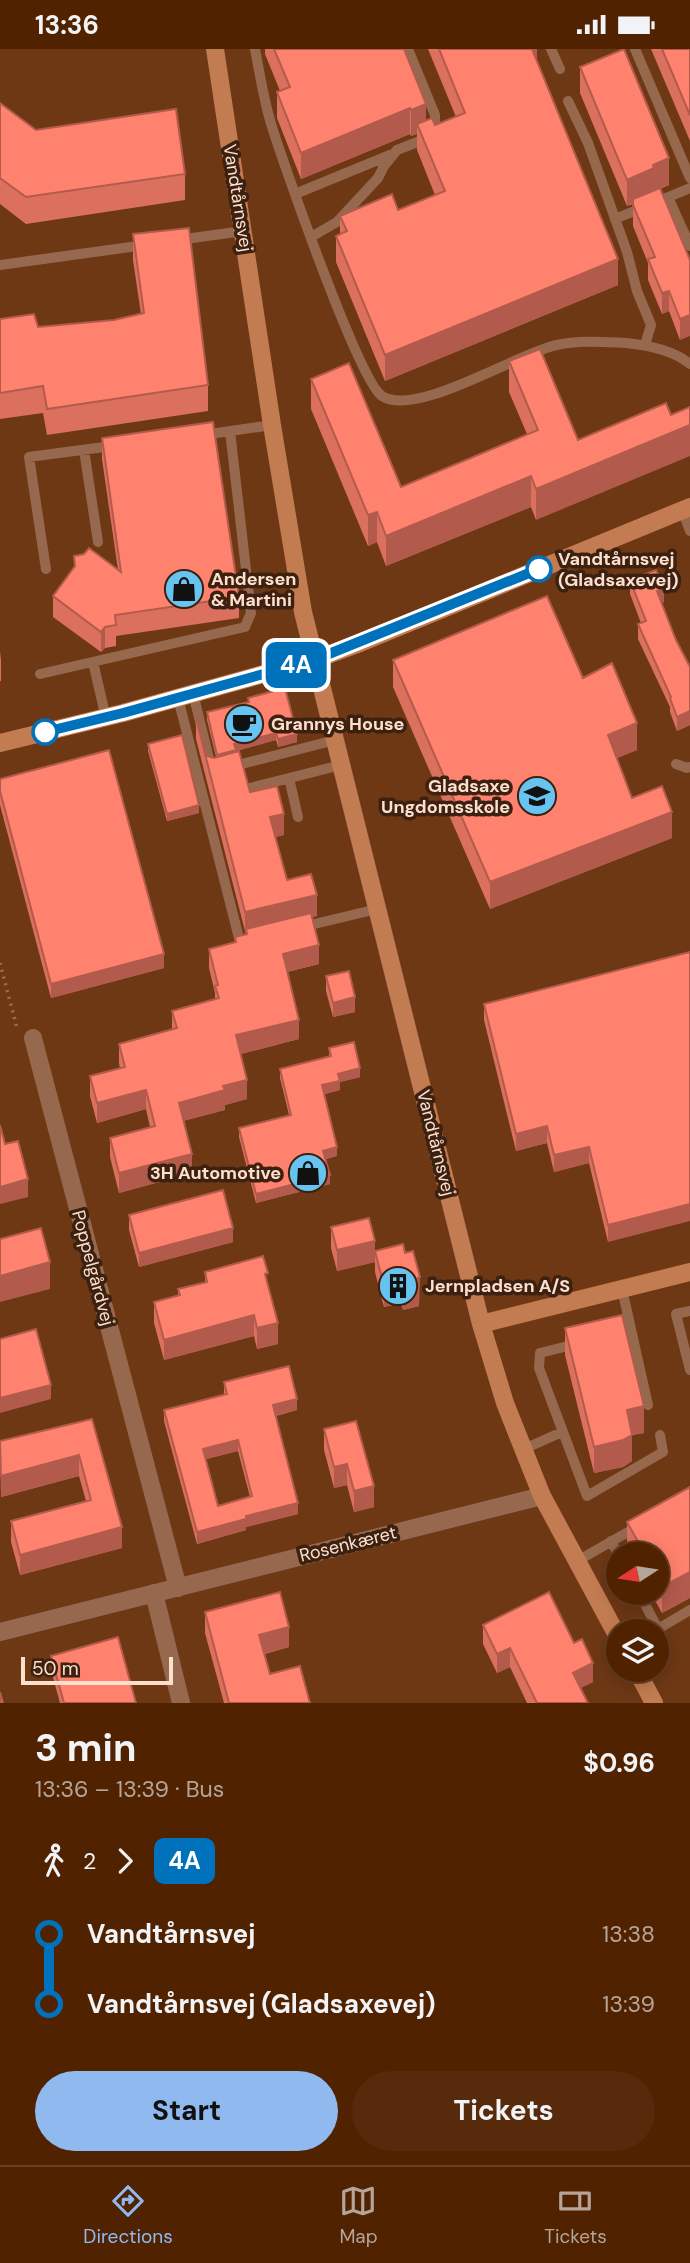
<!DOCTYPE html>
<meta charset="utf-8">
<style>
body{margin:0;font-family:"DM Sans",sans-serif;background:#562a0a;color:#f1f3f6;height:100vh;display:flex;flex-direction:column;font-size:26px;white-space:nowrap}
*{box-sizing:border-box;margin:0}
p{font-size:23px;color:#b4a499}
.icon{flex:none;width:38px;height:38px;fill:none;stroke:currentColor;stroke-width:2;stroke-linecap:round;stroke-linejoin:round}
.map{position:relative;height:1654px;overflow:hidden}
.side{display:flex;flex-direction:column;background:#502200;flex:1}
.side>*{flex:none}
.badge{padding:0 14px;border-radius:10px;font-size:24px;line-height:46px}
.needle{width:46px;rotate:258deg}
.buttons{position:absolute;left:606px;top:1493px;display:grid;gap:14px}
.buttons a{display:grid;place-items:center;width:63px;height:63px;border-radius:50%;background:#502200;box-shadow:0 4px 18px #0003,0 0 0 2px #673f22;font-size:35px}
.scale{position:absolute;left:21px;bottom:18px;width:152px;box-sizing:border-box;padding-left:7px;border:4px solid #fddfce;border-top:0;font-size:19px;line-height:24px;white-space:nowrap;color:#fddfce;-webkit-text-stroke:5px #3d2110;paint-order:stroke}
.map>.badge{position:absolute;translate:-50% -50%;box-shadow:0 0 0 4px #fff}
.legs{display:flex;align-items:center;gap:10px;height:77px;padding:0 35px;font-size:23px}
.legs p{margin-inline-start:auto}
.summary{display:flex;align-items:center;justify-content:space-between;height:119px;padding:0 35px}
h1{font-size:38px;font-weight:700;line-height:52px}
.cta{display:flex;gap:14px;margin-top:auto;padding:14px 35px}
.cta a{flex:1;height:80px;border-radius:42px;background:#90b9f0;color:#111;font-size:28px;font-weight:700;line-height:80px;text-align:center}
.cta a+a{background:#562a0a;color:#f1f3f6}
ul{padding:0 35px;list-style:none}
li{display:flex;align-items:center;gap:24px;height:70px;font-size:26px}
li i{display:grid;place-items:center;width:10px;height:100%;margin:0 9px;background:currentColor}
li i::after{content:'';width:18px;height:18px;margin:-9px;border:5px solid;border-radius:50%;background:#502200}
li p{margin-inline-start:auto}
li:first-child i{background:linear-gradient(#0000 50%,currentColor 0)}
li:last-child i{background:linear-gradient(currentColor 50%,#0000 0)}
.status{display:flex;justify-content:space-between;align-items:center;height:49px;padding:0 35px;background:#502200;direction:ltr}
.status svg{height:19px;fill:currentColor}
.tab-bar{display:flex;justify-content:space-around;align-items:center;height:98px;border-top:2px solid #673f22;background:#502200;font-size:19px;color:#b4a499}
.tab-bar a{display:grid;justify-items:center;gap:4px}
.tab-bar .active{color:#90b9f0}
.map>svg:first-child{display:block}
.built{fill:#6e3815;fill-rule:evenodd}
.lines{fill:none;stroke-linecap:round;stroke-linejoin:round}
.path{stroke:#a06e4a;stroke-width:3.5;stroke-dasharray:2 5;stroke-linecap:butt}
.lane{stroke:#96694f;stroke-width:10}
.street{stroke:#96694f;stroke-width:18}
.secondary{stroke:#c37c52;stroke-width:18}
.wall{fill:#db705f;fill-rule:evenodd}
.shaded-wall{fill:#b25b4d}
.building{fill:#ff826e;stroke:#b25b4d;stroke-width:2;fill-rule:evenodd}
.line-1-casing{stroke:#fff;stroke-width:16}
.line-1{stroke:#0072bc;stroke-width:10}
.stop-1-dot{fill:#fff;stroke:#0072bc;stroke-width:3.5}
.labels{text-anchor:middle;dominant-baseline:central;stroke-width:7;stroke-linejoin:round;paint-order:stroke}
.street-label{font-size:18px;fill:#fddfce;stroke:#3d2110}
.stop-label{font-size:18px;font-weight:bold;fill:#fddfce;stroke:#3d2110;text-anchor:start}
.poi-label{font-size:18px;font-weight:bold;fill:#fddfce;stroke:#3d2110;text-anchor:start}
</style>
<div class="status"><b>13:36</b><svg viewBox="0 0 49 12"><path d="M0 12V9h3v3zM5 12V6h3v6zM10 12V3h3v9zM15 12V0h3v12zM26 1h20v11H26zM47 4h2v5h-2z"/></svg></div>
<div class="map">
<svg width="690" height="1654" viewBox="0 0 690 1654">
<rect width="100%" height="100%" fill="#6b2e00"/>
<!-- built -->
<path class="built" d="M0 0H690V1654H0ZM618 1505H656V1544H618ZM618 1582H656V1620H618Z"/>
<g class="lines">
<!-- path -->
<path class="path" d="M0 914 17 979"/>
<!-- lane -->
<path class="lane" d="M255 0C260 26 264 53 272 78 284 116 359 332 382 347 417 369 517 304 557 296 580 291 603 293 626 294 647 296 673 301 690 315
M551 0 560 20
M635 0 690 129
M568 52 588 94 627 203 637 242 651 276 645 296
M295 145 390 106
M668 148 690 197
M615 170 690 139
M311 188 337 173 378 129 384 117 397 101 435 86V66L408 0
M178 191 243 182
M0 216 145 196
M203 386 272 376
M84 401 98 493
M682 461 690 482
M46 520 29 408 112 397
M93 613 106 669
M40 625 245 578 251 564 230 382
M193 644 211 718
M178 649 240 893 246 892
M676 715 687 719 690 718
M230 718 335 691
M289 729 298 768
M250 739 341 716
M302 878 377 860
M622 1240 648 1356
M690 1262 676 1265 690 1321
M576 1295 540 1304 539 1319 587 1447 663 1403 660 1386
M524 1400 562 1383
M611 1492 618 1505
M577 1512 637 1478
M639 1544 658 1580 690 1561"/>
<!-- street -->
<path class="street" d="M33 989 178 1539
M154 1544 181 1654
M0 1583 542 1447"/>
<!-- secondary -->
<path class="secondary" d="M215 0 272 376 303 563 481 1275 505 1354 542 1447 618 1588
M0 694 123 664 314 611 360 594 690 458
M481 1275 690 1223
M636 1620 654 1654"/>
</g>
<!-- wall -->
<path class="wall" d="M265 0H404L426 71 435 76 456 68 428 0H537V8L536 9 618 236 385 332 336 213V187L340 185V167L398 161 435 146 417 101V85L411 87 410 85 301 130 277 69V43L280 42 265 5Z
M651 0H690V92Z
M580 18 669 136 660 140 690 211 680 291 669 262 662 265 648 231V214L633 177V155L627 157 580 44Z
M0 54 36 81 185 125V151L26 175 0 155Z
M133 185 208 336V362L47 386 43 364 0 370V270L38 278 114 271 141 265 133 211Z
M540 300 536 471 531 458 386 517 377 493 368 497 311 360V330L401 438 527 385 509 343V312Z
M102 389 239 548V569L116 587V597L105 599 101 603 53 568V547L74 519V507L118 521 102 410Z
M630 531 664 553 661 554 676 591 690 618V676L677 682 670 663V658L638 590V575L641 574 630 545Z
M0 602 1 611V632H0Z
M393 611 583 629 637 701 616 709 632 749 672 789 490 860 393 638Z
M248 649 297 693 278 698 276 691 236 702V703L250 743 284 786 275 788 287 831 317 867 312 868 319 915 287 923 299 990 241 1005 247 1050 225 1056V1061L183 1072 192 1124 119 1144 110 1108V1089L150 1078 146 1060 97 1074 90 1047V1027L120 1019 119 1014V995L172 980V962L215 950V944L209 919V900L235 893V888L246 886 196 690V669L207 707 214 709 216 708 207 671V663L248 653Z
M148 695 199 764 167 772 148 702Z
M0 730 164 919 51 949 0 756Z
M690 903 608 1193 589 1114 554 1123 547 1094 516 1102 484 971V955Z
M326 927 355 963 333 968 326 942Z
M329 999 360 1028 340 1033V1041L324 1045 337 1107 326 1110 330 1135 256 1154 239 1088V1079L289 1066 280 1029V1020L329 1008Z
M129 1166 233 1193 139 1218 129 1181Z
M331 1178 375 1213 337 1222 331 1199Z
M375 1202 420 1249H419V1257L403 1261 401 1254 384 1258 375 1223Z
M205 1223 268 1236 278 1295 257 1300 254 1287 164 1311 154 1274V1253L178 1247V1240L205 1233Z
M565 1279 644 1384 632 1386V1412L623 1418 594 1424 565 1306Z
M224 1333 297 1361 276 1367 298 1465 246 1478V1481L197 1495 164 1372V1361L224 1346ZM238 1402 250 1448 218 1457 206 1410Z
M92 1370 122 1499 20 1526 11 1493V1472L86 1452 79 1427 1 1448 0 1392Z
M324 1380 374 1458 354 1463 347 1436 334 1439 324 1401Z
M690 1438V1549L662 1564 651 1544H656V1505H630L627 1499V1473Z
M205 1563 289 1598 265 1605 270 1625 310 1654H224L205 1584Z
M483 1576 593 1633 580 1639 588 1654H527L510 1618 497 1624 483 1595Z
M51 1607 136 1654H60L51 1621Z"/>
<!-- shaded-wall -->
<path class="shaded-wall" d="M526 0H537V8L526 13Z
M426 55V81L417 75V85L411 87V61Z
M410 59V85L301 130V104Z
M669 109V136L654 142 627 157V131L653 116Z
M618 210V236L385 332V306Z
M669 242V262L662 265V244Z
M690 266V287L680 291V270Z
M690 376V407L536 471V440Z
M531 427V458L386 517V487Z
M377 463V493L368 497V466Z
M664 539V553L657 556V542Z
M105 578V599L101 603V583Z
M690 662V676L677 682V668Z
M637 674V701L608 713V686Z
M276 684V691L236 702V708L217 713V706L234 695Z
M297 685V693L278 698V690Z
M199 756V764L167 772V765Z
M672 763V789L490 860V833Z
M284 765V786L270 789V768Z
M317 846V867L247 884 246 880 245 884V863Z
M319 896V915L283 924V905Z
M164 905V919L51 949V935Z
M355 948V963L333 968V954Z
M299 971V990L236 1006V986Z
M360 1019V1028L340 1033V1041L322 1046V1036L338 1025Z
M247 1031V1050L225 1056V1061L179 1073V1054L223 1037Z
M146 1041V1060L97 1074V1054Z
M547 1077V1094L516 1102V1085Z
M337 1098V1107L323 1111V1102Z
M589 1098V1114L554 1123V1106Z
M192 1105V1124L119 1144V1124Z
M330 1126V1135L256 1154V1145Z
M28 1130V1148L0 1155V1138Z
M690 1155V1172L608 1193V1176Z
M233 1179V1193L139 1218V1204Z
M375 1192V1213L337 1222V1201Z
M50 1213V1240L0 1253V1227Z
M420 1228 419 1257 403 1261V1240L418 1229Z
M401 1233V1254L384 1258V1237Z
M254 1266V1287L164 1311V1291Z
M278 1274V1295L257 1300V1279Z
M51 1336V1350L0 1364V1349Z
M297 1350V1361L273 1367V1356Z
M644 1357V1384L632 1386V1412L623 1418 594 1424V1398L627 1361Z
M238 1391V1402L203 1411V1400Z
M79 1406V1427L1 1448V1427Z
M347 1415V1436L334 1439V1418Z
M374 1437V1458L354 1463V1442Z
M298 1454V1465L246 1478V1481L197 1495V1483L246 1467Z
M122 1478V1499L20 1526V1506Z
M690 1523V1549L662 1564V1538Z
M289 1578V1598L259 1606V1586Z
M510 1599V1618L497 1624V1605Z
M593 1614V1633L573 1643V1624Z"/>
<!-- building -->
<path class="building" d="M274 0H404L426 55 411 61 410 59 301 104 277 43 290 38Z
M439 0H532L618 210 385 306 336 187 347 182 340 167 392 145 398 161 445 142 417 75 432 69 435 76 465 64Z
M624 0 669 109 653 116 654 119 627 131 580 18Z
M662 0H690V66Z
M0 54 36 81 176 60 185 125 26 148 0 129Z
M660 139 690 211V266L680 270 669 242 662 244 648 210 655 208 633 156V150Z
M189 179 208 336 47 360 43 337 0 344V270L34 265 38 278 114 271 144 264 133 185Z
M540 300 578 391 666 354 671 366 690 358V376L536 440 531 427 386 487 377 463 368 466 311 330 349 314 401 438 538 381 509 312Z
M213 373 239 548 115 566 116 576 105 578 101 583 53 547 75 517 74 507 84 505 89 499 121 523 102 389Z
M656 521 664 539 657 542 676 591 690 618V662L677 668 670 649 671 648 638 575 646 572 630 531Z
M547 547 583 629 612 614 637 674 608 686 632 749 662 737 672 763 490 833 393 611Z
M285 639 297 685 278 690 276 684 234 695 236 701 217 706 207 663 249 653 248 649Z
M196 669 207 707 214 709 239 702 250 743 277 737 284 765 270 768 287 831 311 825 317 846 245 863Z
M182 686 199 756 167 765 148 695Z
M109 701 164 905 51 935 0 742V730Z
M311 864 319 896 283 905 299 971 236 986 247 1031 223 1037 225 1041 179 1054 192 1105 119 1124 110 1089 155 1077 146 1041 97 1054 90 1027 125 1018 119 995 177 979 172 962 219 949 215 937 218 936 209 900 236 893 235 888 247 885 246 880Z
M690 903V1155L608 1176 589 1098 554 1106 547 1077 516 1085 484 955Z
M349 922 355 948 333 954 326 927Z
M354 993 360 1019 338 1025 340 1032 322 1036 337 1098 323 1102 330 1126 256 1145 239 1079 291 1066 280 1020 331 1007 329 999Z
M0 1076 5 1095 18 1092 28 1130 0 1138Z
M223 1141 233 1179 139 1204 129 1166Z
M369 1169 375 1192 337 1201 331 1178Z
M41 1179 50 1213 0 1227V1190Z
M403 1195 405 1204 413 1202 420 1228 418 1229 419 1236 403 1240 401 1233 384 1237 375 1202Z
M263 1207 268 1224 265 1225 278 1274 257 1279 254 1266 164 1291 154 1253 180 1246 178 1240 207 1233 205 1223Z
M622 1266 644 1357 627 1361 632 1386 623 1391 594 1398 565 1279Z
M36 1280 51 1336 0 1349V1290Z
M289 1317 297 1350 273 1356 298 1454 246 1467V1470L197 1483 164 1361 227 1345 224 1333ZM238 1391 252 1447 218 1457 203 1400Z
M92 1370 122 1478 20 1506 11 1472 91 1451 79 1406 1 1427 0 1392Z
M356 1372 374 1437 354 1442 347 1415 334 1418 324 1380Z
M690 1438V1523L662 1538 656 1527V1505H645L627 1473Z
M280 1543 289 1578 259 1586 270 1625 300 1617 310 1654H229L205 1563Z
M549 1543 574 1594 582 1590 593 1614 573 1624 588 1654H537L510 1599 497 1605 483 1576Z
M118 1588 136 1654H64L51 1607Z
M0 1643 3 1654H0Z"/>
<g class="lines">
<!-- line-1 casing -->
<g class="line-1-casing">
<path id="line-1" d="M45 683 123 664 314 611 539 520"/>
</g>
<!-- line-1 -->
<use href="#line-1" class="line-1"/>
</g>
<!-- icons -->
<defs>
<g id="shop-disc" transform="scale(2.0125)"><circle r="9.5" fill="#67c4f0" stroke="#3d2110"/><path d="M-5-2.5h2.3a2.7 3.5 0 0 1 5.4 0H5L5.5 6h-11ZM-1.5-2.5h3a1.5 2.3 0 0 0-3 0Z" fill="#111"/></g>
<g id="cafe-disc" transform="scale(2.0125)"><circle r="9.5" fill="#67c4f0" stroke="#3d2110"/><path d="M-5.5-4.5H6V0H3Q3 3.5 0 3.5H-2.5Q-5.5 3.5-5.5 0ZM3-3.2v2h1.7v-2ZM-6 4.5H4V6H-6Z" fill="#111"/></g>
<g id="school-disc" transform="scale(2.0125)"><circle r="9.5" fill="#67c4f0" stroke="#3d2110"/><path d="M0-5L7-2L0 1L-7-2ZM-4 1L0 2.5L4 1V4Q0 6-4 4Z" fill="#111"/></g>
<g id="building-disc" transform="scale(2.0125)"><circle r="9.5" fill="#67c4f0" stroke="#3d2110"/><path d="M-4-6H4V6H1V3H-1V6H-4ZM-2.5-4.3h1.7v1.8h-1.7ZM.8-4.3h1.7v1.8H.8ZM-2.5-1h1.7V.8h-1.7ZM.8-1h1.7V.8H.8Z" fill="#111"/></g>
</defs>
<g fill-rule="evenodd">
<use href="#shop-disc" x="184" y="540"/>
<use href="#cafe-disc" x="244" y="675"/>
<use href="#school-disc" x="537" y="747"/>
<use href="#shop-disc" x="308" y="1124"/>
<use href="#building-disc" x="398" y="1237"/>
</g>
<!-- markers -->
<g class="stop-1-dot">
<circle cx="539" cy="520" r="12"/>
<circle cx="45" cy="683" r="12"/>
</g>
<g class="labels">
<!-- street labels -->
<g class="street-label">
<text transform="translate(238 149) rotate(81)">Vandtårnsvej</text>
<text transform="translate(436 1094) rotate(76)">Vandtårnsvej</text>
<text transform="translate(93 1219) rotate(75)">Poppelgårdvej</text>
<text transform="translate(348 1495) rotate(-14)">Rosenkæret</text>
</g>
<!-- stop labels -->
<g class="stop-label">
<text x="558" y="510">Vandtårnsvej<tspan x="558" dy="21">(Gladsaxevej)</tspan></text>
</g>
<!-- poi labels -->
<g class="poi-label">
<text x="211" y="530">Andersen<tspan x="211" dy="21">&amp; Martini</tspan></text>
<text x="271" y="675">Grannys House</text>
<text x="510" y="737" text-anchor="end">Gladsaxe<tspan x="510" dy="21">Ungdomsskole</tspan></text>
<text x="281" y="1124" text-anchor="end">3H Automotive</text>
<text x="425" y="1237">Jernpladsen A/S</text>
</g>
</g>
</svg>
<div class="buttons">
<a><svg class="needle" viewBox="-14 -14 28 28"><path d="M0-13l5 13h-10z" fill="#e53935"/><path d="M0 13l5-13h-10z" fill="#b4a499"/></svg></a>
<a><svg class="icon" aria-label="layers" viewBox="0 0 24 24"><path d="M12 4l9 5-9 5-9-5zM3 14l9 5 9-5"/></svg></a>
</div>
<div class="scale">50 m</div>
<b class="badge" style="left:296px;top:616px;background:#0072bc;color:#fff">4A</b>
</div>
<section class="side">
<div class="summary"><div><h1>3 min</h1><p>13:36 – 13:39 · Bus</p></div><b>$0.96</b></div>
<div class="legs"><svg class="icon" aria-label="walk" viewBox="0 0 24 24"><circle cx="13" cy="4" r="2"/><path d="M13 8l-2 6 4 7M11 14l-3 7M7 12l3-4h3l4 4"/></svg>2<svg class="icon" aria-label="forward" viewBox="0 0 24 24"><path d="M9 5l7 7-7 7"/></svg><b class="badge" style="background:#0072bc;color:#fff">4A</b></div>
<ul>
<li><i style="color:#0072bc"></i><b>Vandtårnsvej</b><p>13:38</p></li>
<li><i style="color:#0072bc"></i><b>Vandtårnsvej (Gladsaxevej)</b><p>13:39</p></li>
</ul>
<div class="cta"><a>Start</a><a>Tickets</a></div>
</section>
<nav class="tab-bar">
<a class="active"><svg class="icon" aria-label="directions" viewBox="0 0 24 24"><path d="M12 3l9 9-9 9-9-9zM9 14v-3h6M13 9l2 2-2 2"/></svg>Directions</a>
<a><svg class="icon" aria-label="map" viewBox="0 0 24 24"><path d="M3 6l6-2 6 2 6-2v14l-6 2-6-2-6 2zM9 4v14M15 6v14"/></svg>Map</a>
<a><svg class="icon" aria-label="tickets" viewBox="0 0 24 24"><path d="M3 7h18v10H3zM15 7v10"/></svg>Tickets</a>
</nav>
